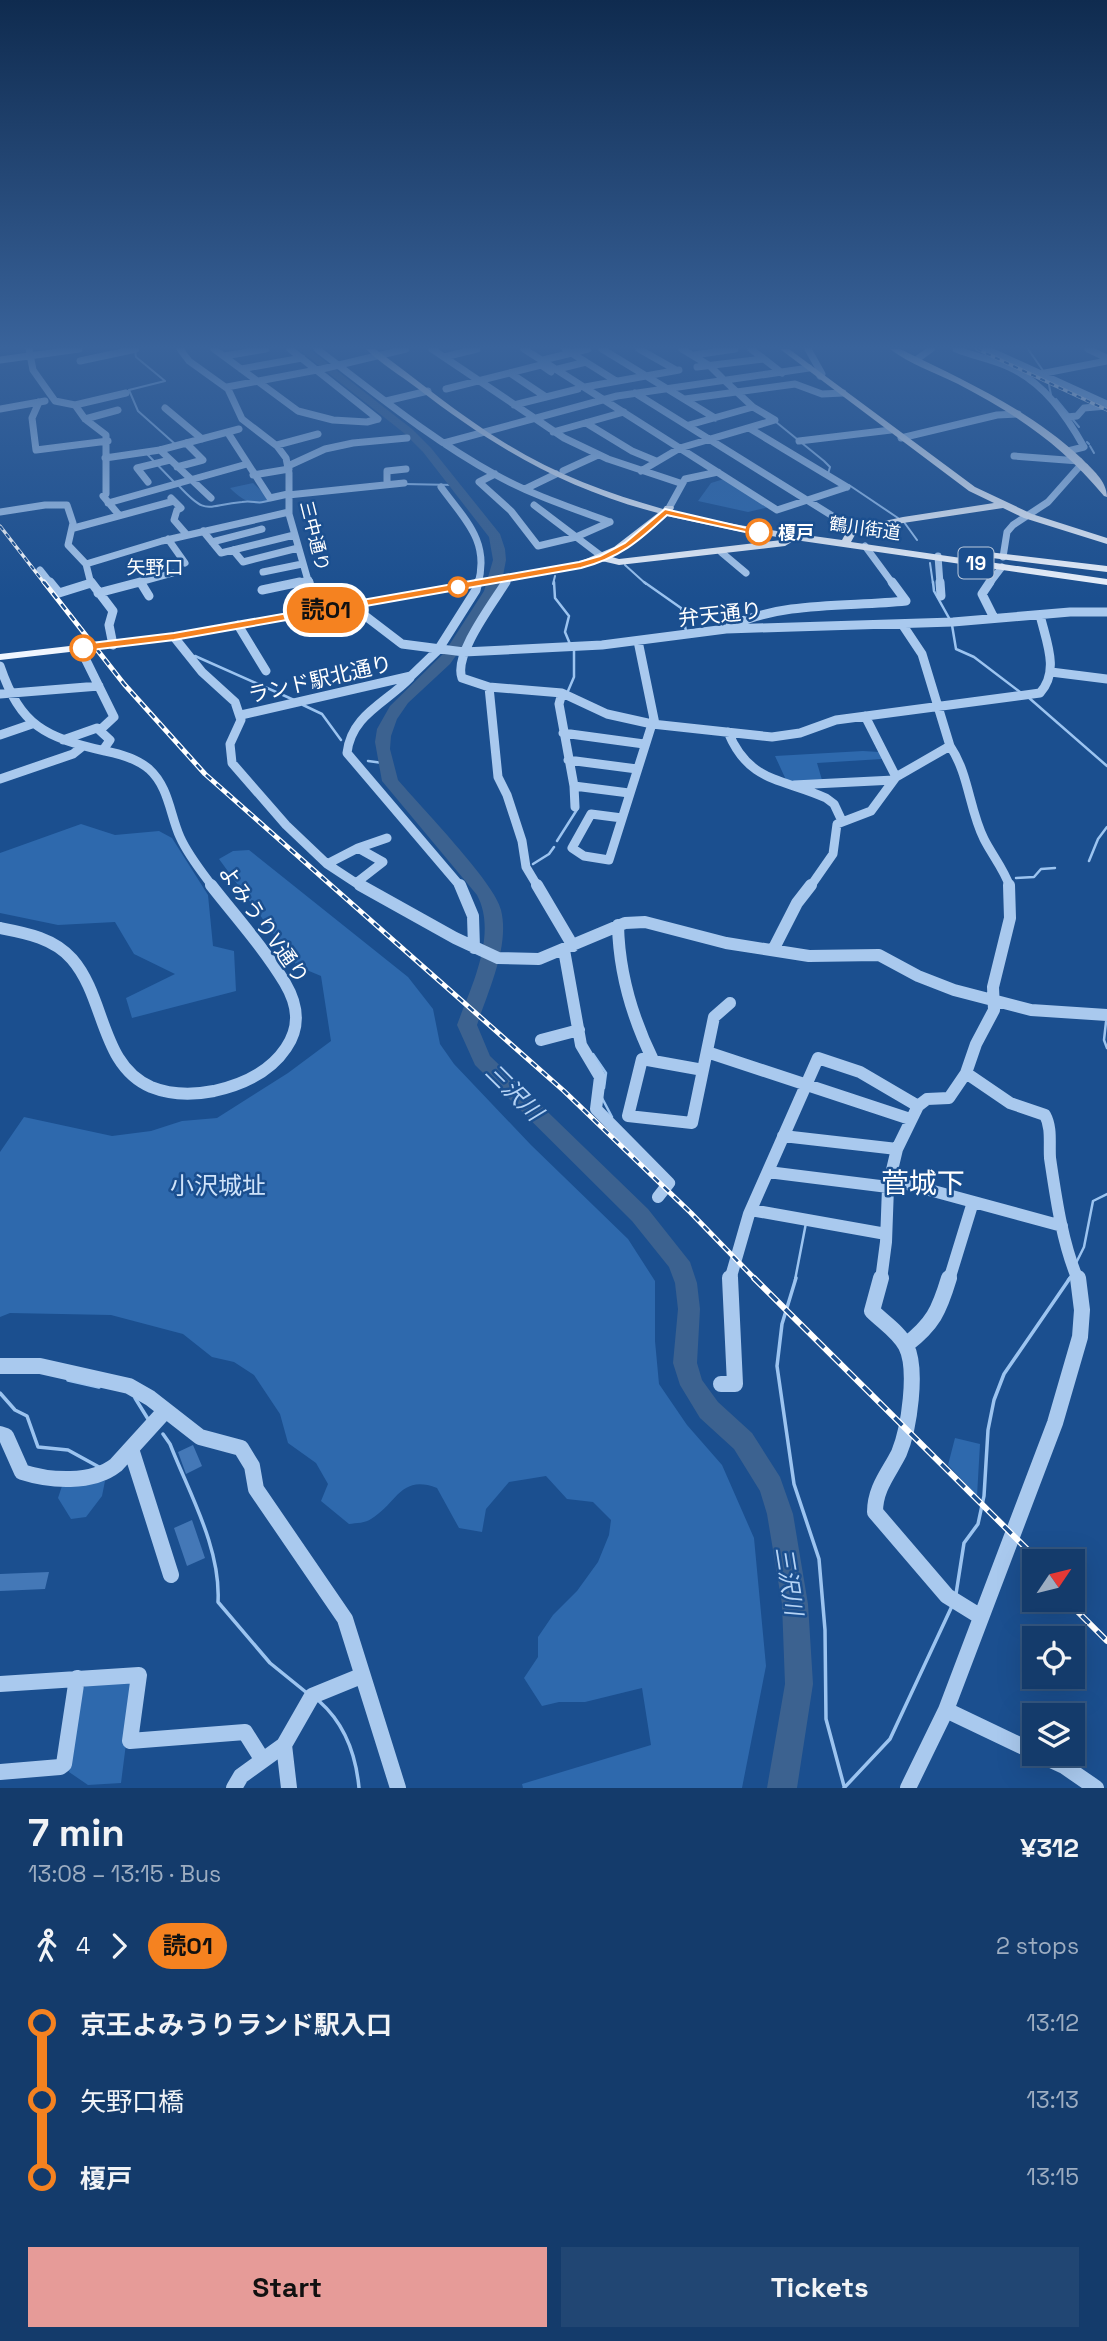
<!DOCTYPE html>
<meta charset="utf-8">
<style>
body{margin:0;font-family:"Space Grotesk","Noto Sans JP",sans-serif;background:#214673;color:#f1f3f6;height:100vh;display:flex;flex-direction:column;font-size:26px;white-space:nowrap}
*{box-sizing:border-box;margin:0}
p{font-size:23px;color:#9dadc1}
.icon{flex:none;width:38px;height:38px;fill:none;stroke:currentColor;stroke-width:2;stroke-linecap:round;stroke-linejoin:round}
.map{position:relative;height:1788px;overflow:hidden}
.panel{display:flex;flex-direction:column;background:#143b6b;flex:1}
.panel>*{flex:none}
.badge{padding:0 14px;border-radius:23px;font-size:24px;line-height:46px}
.needle{width:46px;rotate:55deg}
.controls{position:absolute;left:1022px;top:1549px;display:grid;gap:14px}
.controls a{display:grid;place-items:center;width:63px;height:63px;border-radius:0px;background:#143b6b;box-shadow:0 7px 28px #0002,0 0 0 2px #33557e;font-size:35px}
.map>.badge{position:absolute;translate:-50% -50%;box-shadow:0 0 0 4px #fff}
.legs{display:flex;align-items:center;gap:10px;height:77px;padding:0 28px;font-size:23px}
.legs p{margin-inline-start:auto}
.head{display:flex;align-items:center;justify-content:space-between;height:119px;padding:0 28px}
h1{font-size:38px;font-weight:600;line-height:52px}
.cta{display:flex;gap:14px;margin-top:auto;padding:14px 28px}
.cta a{flex:1;height:80px;border-radius:0px;background:#e69b98;color:#111;font-size:28px;font-weight:600;line-height:80px;text-align:center}
.cta a+a{background:#214673;color:#f1f3f6}
ul{padding:0 28px;list-style:none}
li{display:flex;align-items:center;gap:24px;height:77px;font-size:26px}
li i{display:grid;place-items:center;width:10px;height:100%;margin:0 9px;background:currentColor}
li i::after{content:'';width:18px;height:18px;margin:-9px;border:5px solid;border-radius:50%;background:#143b6b}
li p{margin-inline-start:auto}
li:first-child i{background:linear-gradient(#0000 50%,currentColor 0)}
li:last-child i{background:linear-gradient(currentColor 50%,#0000 0)}
.map>svg:first-child{display:block}
.green{fill:#2e69ad}
.lines{fill:none;stroke-linecap:round;stroke-linejoin:round}
.stream-far2{stroke:#9cc4f0;stroke-width:2}
.stream-far1{stroke:#9cc4f0;stroke-width:2.5}
.stream{stroke:#9cc4f0;stroke-width:3.5}
.river{fill:#3c6290;fill-rule:evenodd}
.building{fill:#4478b7}
.minor-far3{stroke:#a9c9ee;stroke-width:7}
.minor-far2{stroke:#a9c9ee;stroke-width:9}
.minor-far1{stroke:#a9c9ee;stroke-width:12}
.minor{stroke:#a9c9ee;stroke-width:16}
.major{fill:#f0f6ff;fill-rule:evenodd}
.rail-far2-casing{stroke:#fff;stroke-width:3.5}
.rail-far1-casing{stroke:#fff;stroke-width:5}
.rail-casing{stroke:#fff;stroke-width:6}
.rail-far2{stroke:#1b4f8f;stroke-width:2;stroke-dasharray:5;stroke-linecap:butt}
.rail-far1{stroke:#1b4f8f;stroke-width:2.5;stroke-dasharray:7;stroke-linecap:butt}
.rail{stroke:#1b4f8f;stroke-width:3.5;stroke-dasharray:11;stroke-linecap:butt}
.line-1{fill:#f58220;stroke:#fff;stroke-width:2}
.stop-1-dot{fill:#fff;stroke:#f58220;stroke-width:3.5}
.labels{text-anchor:middle;dominant-baseline:central;stroke-width:5;stroke-linejoin:round;paint-order:stroke}
.far-street-label{font-size:18px;fill:#fff;stroke:#1b4f8f}
.far-stop-label{font-size:18px;font-weight:bold;fill:#fff;stroke:#1b4f8f;text-anchor:start}
.shield{fill:#1b4f8f;stroke:#bbcadd;stroke-width:2}
.shield-label{font-size:19px;font-weight:bold;fill:#fff}
.far-neighbourhood-label{font-size:19px;fill:#fff;stroke:#1b4f8f}
.street-label{font-size:21px;fill:#fff;stroke:#1b4f8f}
.water-label{font-size:23px;font-style:italic;fill:#b5d3f5;stroke:#1b4f8f}
.near-park-label{font-size:24px;fill:#cfe3fa;stroke:#1b4f8f}
.near-neighbourhood-label{font-size:28px;fill:#fff;stroke:#1b4f8f}
</style>
<div class="map">
<svg width="1107" height="1788" viewBox="0 0 1107 1788">
<rect width="100%" height="100%" fill="#1b4f8f"/>
<!-- green -->
<path class="green" d="M724 479 769 507 748 512 698 501 711 483Z
M253 483 270 499C254 510 240 498 230 488Z
M863 751 879 752 882 759 817 763 822 780 787 782 775 756Z
M81 824 115 835 159 831 172 838 208 895 213 946 234 951 236 991 132 1018 126 998 175 974 134 954 115 922 58 925 0 913V853Z
M249 850 408 977 433 1009 440 1044 454 1064 531 1145 628 1239 655 1281V1341L659 1384 687 1425 722 1465 754 1538 766 1666 742 1788H523L522 1784 651 1745 642 1688 585 1702H559L542 1706 524 1678 538 1657V1637L553 1615 577 1591 598 1562 609 1535 611 1520 593 1502 567 1499 546 1476 509 1482 486 1509 482 1532 459 1528 437 1488C400 1474 397 1504 371 1519 366 1523 356 1523 349 1524L321 1501 328 1484 316 1463 288 1443 280 1414 254 1375 234 1362 212 1357 183 1334 111 1315 10 1313 0 1317V1152L24 1117 112 1136 151 1131 182 1121 217 1118 288 1073 331 1041 321 976 297 966 219 859 233 851Z
M955 1438 980 1444 977 1496 948 1465Z
M105 1481 102 1496 86 1517 71 1519 58 1498 63 1483Z
M129 1682 133 1689 121 1783 88 1785 69 1772 81 1690 89 1683Z"/>
<g class="lines">
<!-- stream-far2 -->
<path class="stream-far2" d="M1028 349 1044 372
M135 351 136 357 165 381 129 390 138 411 175 444
M1049 385 1051 395
M1056 399 1079 427
M776 422 824 461 830 467 828 474
M1087 442 1089 444
M1090 446 1094 453
M147 454 174 482
M404 484 454 485
M849 485 898 518
M179 486C208 517 205 505 242 502 256 500 257 506 273 499
M904 522 917 540
M930 563 933 584
M625 565 646 584
M553 584 555 576"/>
<!-- stream-far1 -->
<path class="stream-far1" d="M554 582 555 598 569 616 565 632 570 644
M644 582 681 608 686 631
M933 582 934 591 949 618
M952 625 956 649 974 657 1020 692
M195 656 294 700
M568 691 574 677V650
M1028 697 1107 766
M303 705 322 714 341 740
M368 761 383 763
M557 841 578 808
M1089 861 1098 839 1107 827
M533 864 549 854 554 847
M1016 878 1034 877 1041 869 1055 868
M1106 1022 1104 1040 1107 1048
M593 1054 606 1073 604 1088
M602 1098 612 1117
M1076 1263 1084 1247 1093 1201 1107 1194
M795 1280 806 1223
M1068 1280 1071 1276"/>
<!-- stream -->
<path class="stream" d="M796 1278 782 1324 777 1366 794 1484 819 1559 825 1630 826 1719 844 1786
M68 1380 99 1387
M0 1393 15 1410 27 1416 38 1447 68 1450 99 1467
M135 1398 148 1419
M163 1434 170 1444C189 1493 221 1548 218 1602L270 1663 307 1693
M956 1594 964 1543 978 1524 984 1496 988 1430 994 1400 1004 1374 1070 1278
M319 1701C344 1723 356 1755 359 1788
M844 1788 890 1739 952 1606"/>
<!-- river -->
<path class="river" d="M298 349H309L412 429 431 448 500 534 505 549 506 560 502 581 463 646 450 664 408 703 397 719 391 736 390 749 398 780C419 805 496 884 501 910 510 946 488 991 477 1025L490 1056 648 1209 690 1262 697 1283 700 1309 697 1363 702 1380 718 1402 752 1433 780 1477 793 1514 808 1604 813 1684 797 1788H767L785 1684 782 1604 767 1514 760 1491 734 1449 700 1418 680 1385 673 1363 678 1309 675 1283 669 1267 632 1221 475 1065 457 1025C471 987 498 934 477 895L382 781 375 742 377 729 390 706 444 653 484 591 493 560 489 537 423 452 404 433Z"/>
</g>
<!-- building -->
<path class="building" d="M193 1445 202 1466 186 1474 178 1452Z
M192 1520 205 1558 187 1566 174 1528Z
M49 1572 45 1589 0 1591V1574Z"/>
<g class="lines">
<!-- minor-far3 -->
<path class="minor-far3" d="M29 349 33 370 55 401 75 405 85 419 106 435V494L103 496 119 515
M180 349 189 361 228 389 242 419 277 446 286 458 289 473V514L309 584
M214 349 298 411 333 420 367 422 378 419
M290 349 378 419
M317 349C375 393 432 440 496 475 532 495 572 508 610 522
M432 349 564 438 608 459 680 483
M524 349 777 510 847 487
M565 349 616 381
M602 349 715 418
M639 349 676 370
M682 349 710 366 722 378
M751 349 782 373
M808 349 822 374 820 376
M956 349C973 356 992 359 1009 367 1044 383 1066 415 1084 447L1068 451
M986 349 1107 404
M1088 349 1107 358
M694 355 735 349
M224 356 266 349
M444 357 477 349
M0 360 79 349
M543 360 588 349
M916 360 931 349
M80 361 136 349
M697 367 763 359
M241 369 302 358
M558 369 586 362
M510 373 546 397
M1040 374 1107 361
M227 387 322 369 406 349
M585 387 679 370
M446 389 541 365 551 372
M635 393 855 530
M685 399 795 384 822 394 843 393
M386 401 428 391
M39 402 32 418 36 450 108 441
M75 405 126 393
M514 405 578 389
M165 408 202 439
M0 409 45 401
M1067 417 1077 416 1084 408 1107 406
M85 419 118 410
M586 423 632 451 656 461
M689 425 753 407
M749 428 847 487
M553 432 624 412
M228 433 270 498 288 494
M901 438 997 415 1018 414
M799 441 891 430
M444 443 617 396 809 368
M277 445 318 434
M160 450 211 498
M1014 456 1079 461
M105 458 160 450 239 429
M288 466 325 449 353 443 407 438
M177 467 203 460 186 443
M563 471 598 455
M641 471 680 448 775 420 753 407 725 381
M495 474 479 482 511 511 538 546 576 537 610 522
M253 475 289 469
M148 482 137 468 170 460
M387 484V471L406 469
M441 487C465 520 490 541 478 584
M525 489 556 474
M288 495 404 483
M171 498 181 508 177 510 174 520 187 535
M108 503 247 464
M534 505 604 558
M669 508 685 479 718 472
M0 512 45 505H67L73 523 68 545 86 564 91 584
M74 528 174 501
M203 531 221 553 294 535
M168 539 185 563
M212 542 262 529
M865 546 893 584
M233 550 243 562 298 548
M721 552 746 573
M938 556 940 584
M1003 557 1007 532 1013 525 1048 502 1079 467H1085
M86 564 162 541 289 512
M40 570 51 584
M263 572 302 564
M133 584 173 573
M292 584 309 580
M505 584 508 578
M989 584 1002 567"/>
<!-- minor-far2 -->
<path class="minor-far2" d="M50 582 59 593 91 583
M91 582 113 611 109 625 113 645
M309 582 316 611
M506 582C493 603 453 655 462 678L489 687 562 693 607 714 652 724 772 737 800 733 836 720 1040 693C1060 671 1046 641 1040 615
M892 582 906 601
M940 582 941 596
M990 582 982 594 994 618
M141 583 149 596
M262 590 300 582
M98 593 140 582
M351 605 402 644 464 652 602 645 726 629 953 622 1070 612H1107
M902 624 922 654 950 746C969 774 969 809 984 839 992 855 1004 869 1010 887
M238 625 266 671
M730 626C784 601 848 607 906 601
M174 637 202 672 235 702 241 720 230 744 232 763 286 825 327 864 362 887
M638 641 655 724
M80 648 114 717 100 730
M0 666C21 727 45 737 105 751 121 754 137 759 149 769 169 787 170 815 180 837 188 855 201 871 213 887
M1051 672 1107 679
M410 678C386 703 351 715 347 753L461 887
M489 687 498 777 507 795 522 841 526 867 538 887
M562 693 559 704 574 786 575 807
M0 694 99 686
M241 715 411 676 438 650 476 590 478 582
M865 716 896 777
M728 732C749 783 782 778 826 798L834 804 842 821
M563 733 644 744
M0 735 32 724
M63 740 97 728 110 740 103 750
M568 760 637 769
M0 779 73 754 83 746
M794 785 894 780
M574 786 629 793
M622 818 591 814 572 848 584 856 609 860 652 724
M327 864 358 848 387 838
M356 883 383 862 358 848
M810 887 833 854 837 824 871 811 896 777 950 746"/>
<!-- minor-far1 -->
<path class="minor-far1" d="M360 885 455 938 498 958 539 959 625 923 645 922 726 943 809 956 879 955 918 976 954 990 1031 1010 1107 1015
M460 885 473 916 474 948
M537 885 573 946
M618 925C619 973 632 1017 653 1060
M0 928C26 933 54 938 72 959 106 998 100 1065 151 1087 171 1095 193 1095 214 1091 241 1085 270 1072 286 1048 301 1026 298 1005 285 983 264 948 236 917 211 885
M564 950 581 1045 600 1077 596 1109 669 1183 658 1197
M773 950 797 903 811 885
M541 1040 579 1030
M707 1052 910 1119
M642 1059 703 1070 692 1123 628 1116Z
M703 1070 714 1017 730 1003
M966 1073 1010 1103 1045 1115C1052 1128 1049 1143 1050 1158 1056 1198 1062 1242 1078 1280
M783 1136 897 1149
M768 1172 888 1187
M889 1179 1062 1226
M751 1210 886 1234
M730 1280 749 1214 818 1058 860 1072 918 1106
M881 1280 886 1242 888 1187 897 1149 918 1106 927 1099 949 1098 966 1073 976 1044 994 1010 993 987 1010 918 1009 885
M949 1280 973 1202"/>
<!-- minor -->
<path class="minor" d="M881 1278 872 1311C883 1322 899 1332 906 1346 918 1369 909 1429 899 1453 889 1473 875 1488 875 1512L947 1596 981 1617
M906 1345C933 1324 939 1311 949 1278
M0 1366H40L129 1386 150 1398 200 1437 241 1448 252 1466 256 1489 345 1619 398 1788
M721 1384H735L730 1278
M0 1434 6 1436 22 1472C50 1481 92 1484 116 1465L165 1411
M131 1449 171 1575
M0 1684 139 1675 130 1741 245 1732 262 1759
M946 1710 1034 1752
M284 1745 289 1788
M1038 1754 1064 1766 1096 1788
M0 1772 60 1767 64 1764 77 1678
M234 1788 241 1776 284 1745 312 1696 361 1676
M908 1788 946 1710 1055 1423 1080 1337 1082 1310 1078 1278"/>
<!-- major -->
<path class="major" d="M366 349H375C418 380 459 415 505 443 553 473 608 494 663 509L665 506H673L674 508 672 511C727 525 785 532 842 540L848 529 852 528 903 517 994 503 969 491 780 349H789L975 487 1032 514 1107 538V544L1024 518 1003 508 903 523 856 533 851 542 1107 579V585L795 540 785 546 619 565 602 561 581 568 174 640 0 660V654L174 634 579 562 614 547 658 513C565 489 492 446 417 388 400 375 381 364 366 349ZM667 516 737 531 785 538 782 540 619 559 612 557 643 537Z
M890 349H900C963 380 1029 409 1081 458 1092 469 1107 481 1107 497L1104 496C1062 445 1016 414 958 384 936 373 909 364 890 349Z
M980 551 1107 566V572L976 556V552Z"/>
<!-- rail-far2 casing -->
<g class="rail-far2-casing">
<path id="rail-far2" d="M977 349 1107 410
M0 526 45 584"/>
</g>
<!-- rail-far1 casing -->
<g class="rail-far1-casing">
<path id="rail-far1" d="M44 582 124 684 205 774 564 1091 691 1213 756 1280"/>
</g>
<!-- rail casing -->
<g class="rail-casing">
<path id="rail" d="M754 1278 1039 1561
M1066 1600 1107 1641"/>
</g>
<!-- rail-far2 -->
<use href="#rail-far2" class="rail-far2"/>
<!-- rail-far1 -->
<use href="#rail-far1" class="rail-far1"/>
<!-- rail -->
<use href="#rail" class="rail"/>
</g>
<!-- sky -->
<linearGradient id="sky" x2="0" y2="1"><stop stop-color="#0f2b4f"/><stop offset="0.58" stop-color="#39639b"/><stop offset="1" stop-color="#39639b" stop-opacity="0"/></linearGradient>
<rect width="1107" height="599" fill="url(#sky)"/>
<!-- line-1 -->
<path class="line-1" d="M665 509 764 532 759 535 667 515C638 542 619 558 581 568L174 640 83 651 78 648 83 644 174 633 579 562 600 556 625 543Z"/>
<!-- markers -->
<g class="stop-1-dot">
<circle cx="759" cy="532" r="12"/>
<circle cx="458" cy="587" r="9"/>
<circle cx="83" cy="648" r="12"/>
</g>
<g class="labels">
<!-- far-street labels -->
<g class="far-street-label">
<text transform="translate(865 528) rotate(8)">鶴川街道</text>
<text transform="translate(315 536) rotate(76)">三中通り</text>
</g>
<!-- far-stop labels -->
<g class="far-stop-label">
<text x="778" y="532">榎戸</text>
</g>
<!-- shield labels -->
<rect class="shield" x="958.5" y="547.5" width="35" height="31" rx="5"/>
<g class="shield-label">
<text x="976" y="563">19</text>
</g>
<!-- far-neighbourhood labels -->
<g class="far-neighbourhood-label">
<text x="155" y="567">矢野口</text>
</g>
<!-- street labels -->
<g class="street-label">
<text transform="translate(720 614) rotate(-6)">弁天通り</text>
<text transform="translate(320 679) rotate(-13)">ランド駅北通り</text>
<text transform="translate(264 924) rotate(55)">よみうりV通り</text>
</g>
<!-- water labels -->
<g class="water-label">
<text transform="translate(514 1092) rotate(45)">三沢川</text>
<text transform="translate(789 1581) rotate(81)">三沢川</text>
</g>
<!-- near-park labels -->
<g class="near-park-label">
<text x="218" y="1185">小沢城址</text>
</g>
<!-- near-neighbourhood labels -->
<g class="near-neighbourhood-label">
<text x="923" y="1183">菅城下</text>
</g>
</g>
</svg>
<div class="controls">
<a><svg class="needle" viewBox="-14 -14 28 28"><path d="M0-13l5 13h-10z" fill="#e53935"/><path d="M0 13l5-13h-10z" fill="#9dadc1"/></svg></a>
<a><svg class="icon" aria-label="locate" viewBox="0 0 24 24"><circle cx="12" cy="12" r="6"/><path d="M12 2v4M12 18v4M2 12h4M18 12h4"/></svg></a>
<a><svg class="icon" aria-label="layers" viewBox="0 0 24 24"><path d="M12 4l9 5-9 5-9-5zM3 14l9 5 9-5"/></svg></a>
</div>
<b class="badge" style="left:326px;top:610px;background:#f58220;color:#111">読01</b>
</div>
<section class="panel">
<div class="head"><div><h1>7 min</h1><p>13:08 – 13:15 · Bus</p></div><b>¥312</b></div>
<div class="legs"><svg class="icon" aria-label="walk" viewBox="0 0 24 24"><circle cx="13" cy="4" r="2"/><path d="M13 8l-2 6 4 7M11 14l-3 7M7 12l3-4h3l4 4"/></svg>4<svg class="icon" aria-label="forward" viewBox="0 0 24 24"><path d="M9 5l7 7-7 7"/></svg><b class="badge" style="background:#f58220;color:#111">読01</b><p>2 stops</p></div>
<ul>
<li><i style="color:#f58220"></i><b>京王よみうりランド駅入口</b><p>13:12</p></li>
<li><i style="color:#f58220"></i><span>矢野口橋</span><p>13:13</p></li>
<li><i style="color:#f58220"></i><b>榎戸</b><p>13:15</p></li>
</ul>
<div class="cta"><a>Start</a><a>Tickets</a></div>
</section>
